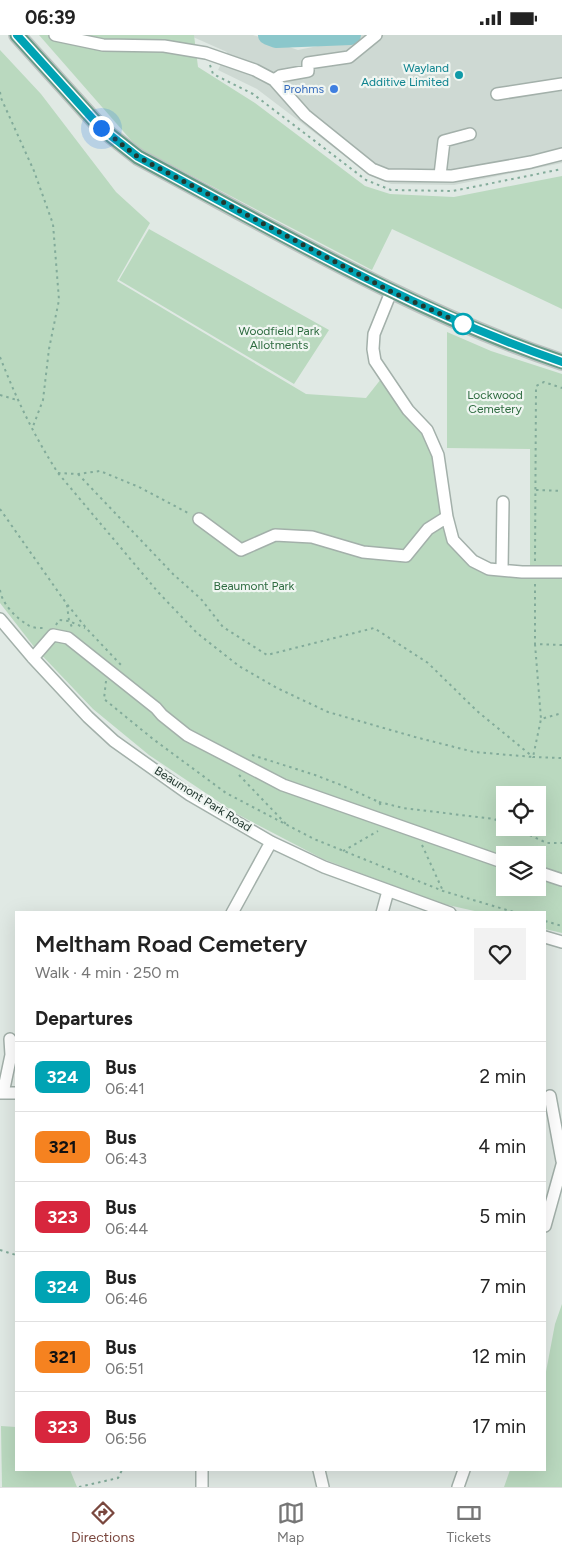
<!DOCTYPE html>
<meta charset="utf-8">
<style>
body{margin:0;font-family:Figtree,sans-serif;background:#f2f2f2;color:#222;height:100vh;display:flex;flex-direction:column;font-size:19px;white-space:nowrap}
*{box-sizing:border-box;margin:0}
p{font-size:16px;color:#767676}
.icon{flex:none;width:28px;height:28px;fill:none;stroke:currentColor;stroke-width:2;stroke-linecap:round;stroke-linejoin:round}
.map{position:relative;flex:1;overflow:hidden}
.details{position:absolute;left:15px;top:876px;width:531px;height:560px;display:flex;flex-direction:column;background:#fff;border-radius:0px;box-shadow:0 5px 20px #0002}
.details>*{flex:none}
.badge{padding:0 10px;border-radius:8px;font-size:18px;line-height:32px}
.fabs{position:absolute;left:496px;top:751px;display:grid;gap:10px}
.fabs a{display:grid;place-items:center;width:50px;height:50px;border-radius:0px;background:#fff;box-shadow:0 5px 20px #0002;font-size:25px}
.you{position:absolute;width:25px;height:25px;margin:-12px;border:4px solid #fff;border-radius:50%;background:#1a73e8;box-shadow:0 0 0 8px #1a73e833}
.map>.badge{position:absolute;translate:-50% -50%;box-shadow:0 0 0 2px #fff}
h2{padding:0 20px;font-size:19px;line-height:45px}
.round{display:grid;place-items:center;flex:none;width:52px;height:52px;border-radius:0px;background:#f2f2f2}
.headline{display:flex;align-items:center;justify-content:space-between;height:85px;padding:0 20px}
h1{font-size:24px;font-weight:600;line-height:38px}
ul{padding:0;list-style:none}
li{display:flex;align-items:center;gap:15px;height:70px;padding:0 20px;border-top:1px solid #e0e0e0}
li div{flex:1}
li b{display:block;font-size:19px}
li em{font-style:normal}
li .badge{min-width:55px;font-weight:700;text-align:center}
.status{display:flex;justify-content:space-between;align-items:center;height:35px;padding:0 25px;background:#fff;direction:ltr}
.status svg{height:14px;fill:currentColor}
.dock{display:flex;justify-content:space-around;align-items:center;height:70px;border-top:1px solid #e0e0e0;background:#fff;font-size:14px;color:#767676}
.dock a{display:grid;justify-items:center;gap:2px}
.dock .selected{color:#7a473e}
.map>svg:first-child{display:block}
.built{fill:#ced9d3}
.green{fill:#bad9bf;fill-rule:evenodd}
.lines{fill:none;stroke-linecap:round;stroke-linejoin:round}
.river{stroke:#8bc7cb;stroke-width:20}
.minor-casing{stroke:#a3b0aa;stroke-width:14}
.major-casing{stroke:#bdc3c1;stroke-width:18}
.path{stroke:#82ab9a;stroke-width:2;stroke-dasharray:2.5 4;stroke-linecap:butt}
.minor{stroke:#fff;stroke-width:11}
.major{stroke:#679c89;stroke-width:15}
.line-casing{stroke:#fff;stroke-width:11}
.line{stroke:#00a3b4;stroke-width:8}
.walk{stroke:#223830;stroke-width:5;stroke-dasharray:0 9}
.culture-dot{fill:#0f9aa8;stroke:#f0f6f2;stroke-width:2}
.shop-dot{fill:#3f7fe0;stroke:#f0f6f2;stroke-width:2}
.stop-dot{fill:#fff;stroke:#00a3b4;stroke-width:2.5}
.labels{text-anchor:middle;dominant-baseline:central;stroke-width:4.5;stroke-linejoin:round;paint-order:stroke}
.culture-label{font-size:12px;fill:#0d838f;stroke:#f0f6f2;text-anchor:end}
.shop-label{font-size:12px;fill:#366cbe;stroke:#f0f6f2;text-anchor:end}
.park-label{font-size:12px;fill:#2f6c41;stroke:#f0f6f2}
.street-label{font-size:12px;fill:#223830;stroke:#f0f6f2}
</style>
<div class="status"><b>06:39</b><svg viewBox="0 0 49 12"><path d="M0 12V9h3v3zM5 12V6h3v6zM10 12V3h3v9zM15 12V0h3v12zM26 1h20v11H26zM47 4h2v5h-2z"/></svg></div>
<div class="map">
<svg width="562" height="1452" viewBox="0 0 562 1452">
<rect width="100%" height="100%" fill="#e0e9e4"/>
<!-- built -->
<path class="built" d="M194 0H253L298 15 348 5 360 0H562V128L454 150 391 149 370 140 257 54 218 35 227 17 193 2Z"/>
<!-- green -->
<path class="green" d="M39 0H194L198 32 255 68 365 151 390 159 454 162 562 141V274L392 194 372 235 137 112Z
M0 15 41 59 116 157 150 188 117 246 306 359 366 363 381 344 422 398 433 423 441 475 468 529 488 540 530 542V414L447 413V297L491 316 562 339V898L545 894V878L479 877 439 868 323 824 237 779 149 720 93 674 35 613 0 568ZM505 760H538V792H505ZM505 820H538V852H505Z
M149 194 329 295 294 349 119 245Z
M562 1269V1452H504L510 1435H545V1342L555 1289Z
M1 1391 16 1392V1435H70L77 1452H2Z"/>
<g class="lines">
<!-- river -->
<path class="river" d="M268 0 276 3 351 0"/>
<!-- minor casing -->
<g class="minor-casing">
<path id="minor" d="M55 0 103 10 164 11 206 18 255 35 274 45 305 80 372 134 387 140 452 141 531 127 562 119
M274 45 280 41 308 36V28L349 22 376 0
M497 59 562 49
M440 140 444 106 470 99
M391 257 374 299 373 314 375 326 408 375 427 395 438 420 447 482 453 505 473 526 489 534 522 537H562
M199 484 241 515 275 500 312 502 363 517 406 521 428 494 447 482
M502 535 503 467
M0 584 33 623 88 682 114 706 190 760 271 807 324 832 450 878
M33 623 53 600 68 603 156 673 162 680 187 700 283 750 505 828
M538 837 562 845
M232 878 271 807
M382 878 388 856
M545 902 562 907
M0 1058H16
M3 1058 11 1020 10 1004
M550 1061 562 1126
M545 1191 562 1130
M319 1435 323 1452
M202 1452V1435
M458 1452 464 1435"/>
</g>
<!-- major casing -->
<g class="major-casing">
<path id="major" d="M17 0 101 93 138 122C276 195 413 277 562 327"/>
</g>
<!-- path -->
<path class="path" d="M210 30 213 39 253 59 366 145 391 155 453 156 562 134
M0 57 1 63 34 136 53 189 59 265 49 314 43 365 32 394
M0 322C16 363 34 401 58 438L158 557 197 598 239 631 277 653 328 677 415 702 474 717 533 722 541 684
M0 360 17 365
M58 438 78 439 100 436 139 452 190 479
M78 439 173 539 201 564 223 592 267 620 374 593 428 628 477 676 533 722 562 723
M536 455 562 456
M0 474 66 568 87 594 121 630
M535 526 536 351 544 347 562 353
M535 549V609L562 610
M0 555C2 569 16 583 28 590 32 593 39 593 44 593
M67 570 69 586 85 593
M56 590 59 585 69 586 72 592
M535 609 541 684 562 678
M106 646 104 664 153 704 226 758 314 804 443 856 517 878
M252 720 315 740 341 750 379 767 382 773
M239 740 286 789
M379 767 403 773 494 784 505 789
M512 792 547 808H562
M422 810 443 856
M343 816 378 796
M517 852 520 854 523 852
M545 886 562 891
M0 1215 16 1220
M79 1452 118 1443 122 1435"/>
<!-- minor -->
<use href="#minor" class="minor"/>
<!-- major -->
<use href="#major" class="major"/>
</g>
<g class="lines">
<!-- line casing -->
<g class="line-casing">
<path id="line" d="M17 0 101 93 138 122C276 196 413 276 562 327"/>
</g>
<!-- line -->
<use href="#line" class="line"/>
<!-- walk -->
<path class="walk" d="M101 93 138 122 392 257 463 289"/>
</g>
<!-- markers -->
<circle class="culture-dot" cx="459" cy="40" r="5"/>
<circle class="shop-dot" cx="334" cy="54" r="5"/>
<circle class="stop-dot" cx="463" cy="289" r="10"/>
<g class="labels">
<!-- culture labels -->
<g class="culture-label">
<text x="449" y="33">Wayland<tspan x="449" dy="14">Additive Limited</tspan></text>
</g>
<!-- shop labels -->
<g class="shop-label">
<text x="324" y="54">Prohms</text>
</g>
<!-- park labels -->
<g class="park-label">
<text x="279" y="296">Woodfield Park<tspan x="279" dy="14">Allotments</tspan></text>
<text x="495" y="360">Lockwood<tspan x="495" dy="14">Cemetery</tspan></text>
<text x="254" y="551">Beaumont Park</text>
</g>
<!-- street labels -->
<g class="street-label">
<text transform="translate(203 764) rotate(32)">Beaumont Park Road</text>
</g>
</g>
</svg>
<div class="fabs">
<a><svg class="icon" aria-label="locate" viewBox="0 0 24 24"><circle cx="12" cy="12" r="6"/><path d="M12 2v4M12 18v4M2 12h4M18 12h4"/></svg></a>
<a><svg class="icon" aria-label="layers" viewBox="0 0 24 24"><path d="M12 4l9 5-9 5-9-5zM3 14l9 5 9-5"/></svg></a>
</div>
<div class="you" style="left:101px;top:93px"></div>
<section class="details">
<div class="headline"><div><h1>Meltham Road Cemetery</h1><p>Walk · 4 min · 250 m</p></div><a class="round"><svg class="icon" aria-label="heart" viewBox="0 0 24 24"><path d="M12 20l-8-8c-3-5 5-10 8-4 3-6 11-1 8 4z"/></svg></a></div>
<h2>Departures</h2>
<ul>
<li><span class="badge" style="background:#00a3b4;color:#fff">324</span><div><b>Bus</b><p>06:41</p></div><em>2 min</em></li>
<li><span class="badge" style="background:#f58220;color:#111">321</span><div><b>Bus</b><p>06:43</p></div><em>4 min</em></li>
<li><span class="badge" style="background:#d7263d;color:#fff">323</span><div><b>Bus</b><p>06:44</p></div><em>5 min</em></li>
<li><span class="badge" style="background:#00a3b4;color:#fff">324</span><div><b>Bus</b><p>06:46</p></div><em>7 min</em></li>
<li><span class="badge" style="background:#f58220;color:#111">321</span><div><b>Bus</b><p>06:51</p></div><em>12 min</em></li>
<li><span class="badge" style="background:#d7263d;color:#fff">323</span><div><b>Bus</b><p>06:56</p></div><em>17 min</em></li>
</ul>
</section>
</div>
<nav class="dock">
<a class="selected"><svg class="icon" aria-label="directions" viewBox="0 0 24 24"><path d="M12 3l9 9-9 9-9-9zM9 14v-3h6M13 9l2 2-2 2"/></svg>Directions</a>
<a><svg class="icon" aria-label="map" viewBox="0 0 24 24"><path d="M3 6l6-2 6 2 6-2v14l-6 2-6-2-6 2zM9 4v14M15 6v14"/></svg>Map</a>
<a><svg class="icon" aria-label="tickets" viewBox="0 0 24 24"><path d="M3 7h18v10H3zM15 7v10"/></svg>Tickets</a>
</nav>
